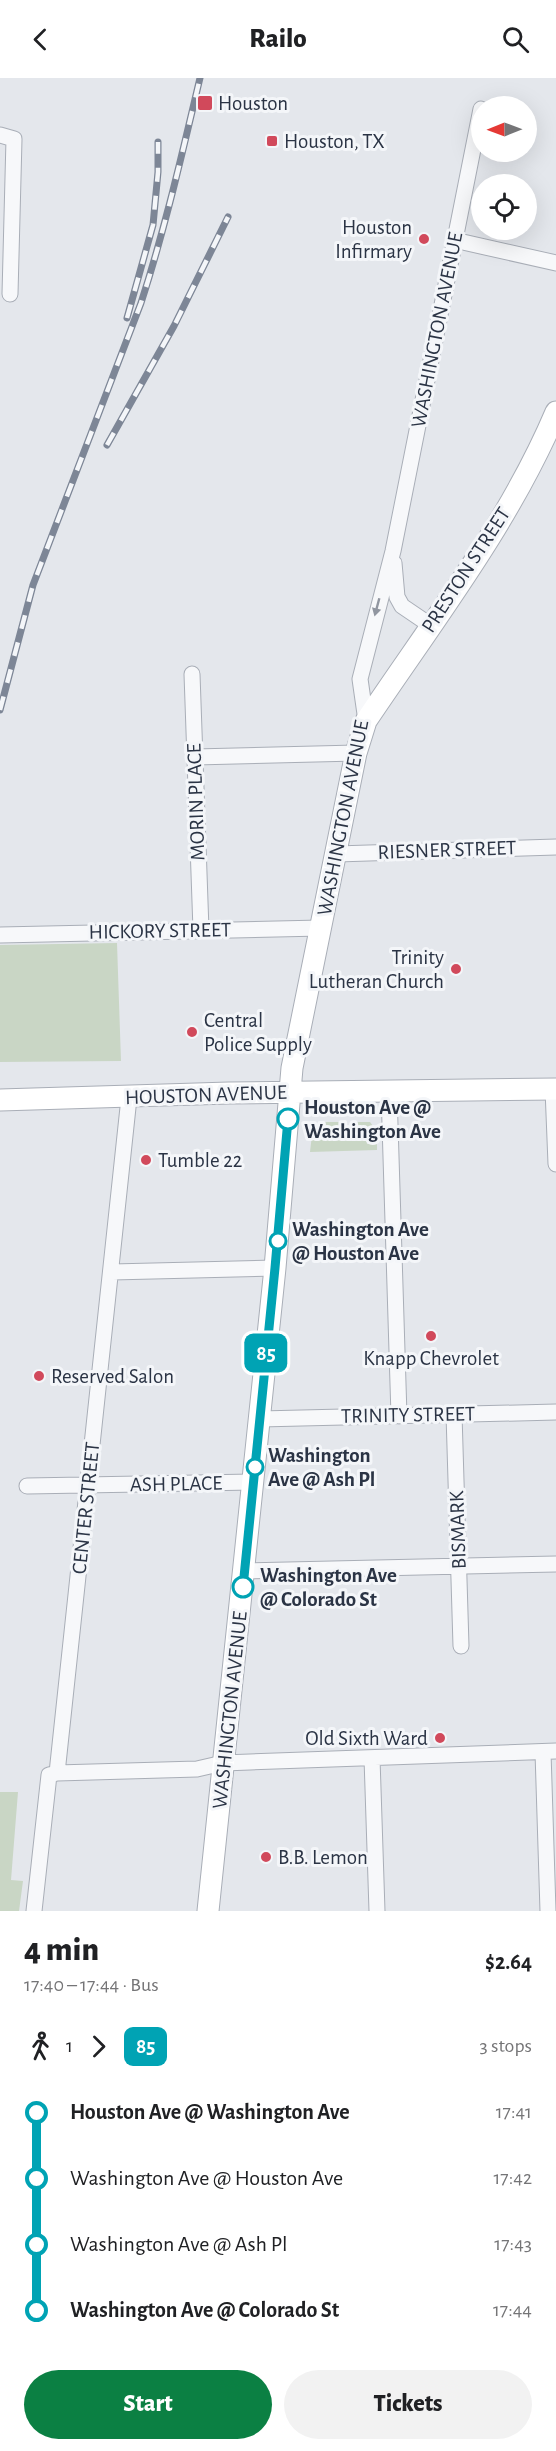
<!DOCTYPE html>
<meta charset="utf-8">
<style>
body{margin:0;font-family:"Alegreya Sans",sans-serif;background:#f2f2f2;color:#202124;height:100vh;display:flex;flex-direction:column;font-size:22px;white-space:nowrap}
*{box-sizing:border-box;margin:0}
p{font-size:20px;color:#757577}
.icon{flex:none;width:33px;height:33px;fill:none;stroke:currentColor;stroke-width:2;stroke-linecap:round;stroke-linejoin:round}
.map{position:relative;height:1833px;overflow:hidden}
.details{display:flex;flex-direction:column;background:#fff;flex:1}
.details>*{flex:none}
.badge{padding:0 12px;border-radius:9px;font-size:21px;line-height:39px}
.needle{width:39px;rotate:269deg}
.controls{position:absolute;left:471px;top:18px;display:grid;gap:12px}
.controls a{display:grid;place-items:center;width:66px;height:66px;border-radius:50%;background:#fff;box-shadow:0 6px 24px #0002;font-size:30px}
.map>.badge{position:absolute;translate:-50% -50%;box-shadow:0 0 0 3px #fff}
.legs{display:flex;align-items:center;gap:9px;height:66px;padding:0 24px;font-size:20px}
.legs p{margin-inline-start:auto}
.head{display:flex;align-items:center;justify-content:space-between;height:102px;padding:0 24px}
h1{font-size:33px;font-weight:800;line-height:45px}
.action{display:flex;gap:12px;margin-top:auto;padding:12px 24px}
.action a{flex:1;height:69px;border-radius:36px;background:#0b8043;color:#fff;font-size:24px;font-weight:800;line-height:69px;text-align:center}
.action a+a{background:#f2f2f2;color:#202124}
ul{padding:0 24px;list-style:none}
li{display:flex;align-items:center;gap:21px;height:66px;font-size:22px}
li i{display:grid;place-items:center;width:9px;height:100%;margin:0 8px;background:currentColor}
li i::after{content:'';width:15px;height:15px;margin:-8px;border:4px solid;border-radius:50%;background:#fff}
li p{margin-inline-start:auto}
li:first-child i{background:linear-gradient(#0000 50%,currentColor 0)}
li:last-child i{background:linear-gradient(currentColor 50%,#0000 0)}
header{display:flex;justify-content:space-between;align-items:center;height:78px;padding:0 24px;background:#fff;font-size:27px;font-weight:800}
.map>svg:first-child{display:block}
.green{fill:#c9d6c5}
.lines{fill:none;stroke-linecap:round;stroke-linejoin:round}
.street-casing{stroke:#a9aeb7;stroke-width:17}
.secondary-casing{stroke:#a9aeb7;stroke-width:23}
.street{stroke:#f7f8fa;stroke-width:15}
.secondary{stroke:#fff;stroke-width:21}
.rail-casing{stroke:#7d8696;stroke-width:7}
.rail{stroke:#f4f6f9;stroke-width:4.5;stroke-dasharray:14;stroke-linecap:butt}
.oneway{fill:#9196a0}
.line-1-casing{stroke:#fff;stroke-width:14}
.line-1{stroke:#00a3b4;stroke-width:9}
.poi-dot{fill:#d1495b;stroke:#f4f6f9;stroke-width:2}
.stop-1-dot{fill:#fff;stroke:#00a3b4;stroke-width:3}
.labels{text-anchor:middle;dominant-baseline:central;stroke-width:6;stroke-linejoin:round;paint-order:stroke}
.poi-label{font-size:21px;fill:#2b3445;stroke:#f4f6f9;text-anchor:start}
.street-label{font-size:21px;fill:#2b3445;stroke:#f4f6f9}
.stop-label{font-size:21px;font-weight:bold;fill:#2b3445;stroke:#f4f6f9;text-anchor:start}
</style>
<header><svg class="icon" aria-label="back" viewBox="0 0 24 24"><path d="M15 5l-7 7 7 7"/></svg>Railo<svg class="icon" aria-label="search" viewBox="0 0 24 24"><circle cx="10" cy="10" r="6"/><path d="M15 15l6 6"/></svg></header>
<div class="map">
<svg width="556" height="1833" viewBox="0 0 556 1833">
<rect width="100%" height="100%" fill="#e4e7ec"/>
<!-- green -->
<path class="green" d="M117 865 121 983 0 984V867Z
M325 1044H344L345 1049 355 1048V1044H370L373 1048 366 1049 367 1066 377 1065V1072L310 1074 313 1048Z
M0 1714H18L11 1802 23 1803 19 1833H0Z"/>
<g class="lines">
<!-- street casing -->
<g class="street-casing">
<path id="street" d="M0 57 14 61 10 216
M454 162 556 185
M394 485 397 519 402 528 430 547
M192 596 201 852
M366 643 360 601 393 473 481 31
M195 679 356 675
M337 776 556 769
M0 857 321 850
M553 1011 556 1086
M389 1014 399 1338
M112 1194 275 1190
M454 1336 461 1568
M260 1341 556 1334
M27 1408 253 1404
M245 1493 556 1486
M543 1674 548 1833
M372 1680 377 1833
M57 1695 197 1691 223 1685 250 1684 556 1673
M34 1833 49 1697 57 1695 129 1020"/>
</g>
<!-- secondary casing -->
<g class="secondary-casing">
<path id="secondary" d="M0 1022 229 1015 556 1011
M208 1833 275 1190 292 990 356 675 366 643C433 543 509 445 556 334"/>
</g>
<!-- street -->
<use href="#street" class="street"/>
<!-- secondary -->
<use href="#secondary" class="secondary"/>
<!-- rail casing -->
<g class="rail-casing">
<path id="rail" d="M127 240 153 147 158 94V64
M107 367 174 248 228 139
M0 632 33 507 141 225C165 151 182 76 200 0"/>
</g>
<!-- rail -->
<use href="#rail" class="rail"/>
</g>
<!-- one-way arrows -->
<defs><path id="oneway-solid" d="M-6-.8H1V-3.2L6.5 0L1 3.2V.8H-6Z" transform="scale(1.5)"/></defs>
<use class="oneway" href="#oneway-solid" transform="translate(377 529) rotate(105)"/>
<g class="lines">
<!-- line-1 casing -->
<g class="line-1-casing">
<path id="line-1" d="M243 1509 275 1190 288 1041"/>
</g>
<!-- line-1 -->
<use href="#line-1" class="line-1"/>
</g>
<!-- markers -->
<g class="poi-dot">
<rect x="197" y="17" width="16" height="16" rx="3"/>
<rect x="266" y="57" width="12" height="12" rx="3"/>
<circle cx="424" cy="161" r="6"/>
<circle cx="456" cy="891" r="6"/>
<circle cx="192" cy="954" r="6"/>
<circle cx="146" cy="1082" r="6"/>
<circle cx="431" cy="1258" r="6"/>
<circle cx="39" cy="1298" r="6"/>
<circle cx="440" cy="1660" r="6"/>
<circle cx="266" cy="1779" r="6"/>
</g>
<g class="stop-1-dot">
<circle cx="288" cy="1041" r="10"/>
<circle cx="278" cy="1163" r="8"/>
<circle cx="255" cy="1389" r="8"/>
<circle cx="243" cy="1509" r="10"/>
</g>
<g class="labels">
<!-- poi labels -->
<g class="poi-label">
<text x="218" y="25">Houston</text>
<text x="284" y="63">Houston, TX</text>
<text x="412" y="149" text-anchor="end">Houston<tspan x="412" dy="24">Infirmary</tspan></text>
<text x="444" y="879" text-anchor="end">Trinity<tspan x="444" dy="24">Lutheran Church</tspan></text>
<text x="204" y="942">Central<tspan x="204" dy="24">Police Supply</tspan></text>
<text x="158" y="1082">Tumble 22</text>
<text x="431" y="1280" text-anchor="middle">Knapp Chevrolet</text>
<text x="51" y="1298">Reserved Salon</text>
<text x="428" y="1660" text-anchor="end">Old Sixth Ward</text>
<text x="278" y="1779">B.B. Lemon</text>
</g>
<!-- street labels -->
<g class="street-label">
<text transform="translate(437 252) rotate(-79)">WASHINGTON AVENUE</text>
<text transform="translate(466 492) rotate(-57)">PRESTON STREET</text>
<text transform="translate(196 724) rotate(-92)">MORIN PLACE</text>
<text transform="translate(343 740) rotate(-79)">WASHINGTON AVENUE</text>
<text transform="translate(447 772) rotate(-2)">RIESNER STREET</text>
<text transform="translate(160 853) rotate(-1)">HICKORY STREET</text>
<text transform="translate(206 1017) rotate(-2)">HOUSTON AVENUE</text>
<text transform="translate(408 1337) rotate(-1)">TRINITY STREET</text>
<text transform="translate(176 1406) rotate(-1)">ASH PLACE</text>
<text transform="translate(86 1430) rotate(-84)">CENTER STREET</text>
<text transform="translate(458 1452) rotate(-92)">BISMARK</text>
<text transform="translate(230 1632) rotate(-84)">WASHINGTON AVENUE</text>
</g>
<!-- stop labels -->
<g class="stop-label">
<text x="304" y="1029">Houston Ave @<tspan x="304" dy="24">Washington Ave</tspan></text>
<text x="292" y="1151">Washington Ave<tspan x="292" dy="24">@ Houston Ave</tspan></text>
<text x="268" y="1377">Washington<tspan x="268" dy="24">Ave @ Ash Pl</tspan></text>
<text x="260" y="1497">Washington Ave<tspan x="260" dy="24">@ Colorado St</tspan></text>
</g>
</g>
</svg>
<div class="controls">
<a><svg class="needle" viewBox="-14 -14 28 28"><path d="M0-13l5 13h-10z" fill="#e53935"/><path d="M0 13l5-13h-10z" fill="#757577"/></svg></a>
<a><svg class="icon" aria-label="locate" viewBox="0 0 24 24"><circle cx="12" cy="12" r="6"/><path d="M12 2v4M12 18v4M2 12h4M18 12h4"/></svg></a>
</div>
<b class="badge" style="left:266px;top:1275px;background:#00a3b4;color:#fff">85</b>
</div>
<section class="details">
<div class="head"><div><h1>4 min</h1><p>17:40 – 17:44 · Bus</p></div><b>$2.64</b></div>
<div class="legs"><svg class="icon" aria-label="walk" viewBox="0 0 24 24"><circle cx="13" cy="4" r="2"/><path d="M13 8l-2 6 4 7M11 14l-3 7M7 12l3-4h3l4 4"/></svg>1<svg class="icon" aria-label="forward" viewBox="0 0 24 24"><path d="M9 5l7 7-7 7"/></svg><b class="badge" style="background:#00a3b4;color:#fff">85</b><p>3 stops</p></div>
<ul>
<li><i style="color:#00a3b4"></i><b>Houston Ave @ Washington Ave</b><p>17:41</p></li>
<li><i style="color:#00a3b4"></i><span>Washington Ave @ Houston Ave</span><p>17:42</p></li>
<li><i style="color:#00a3b4"></i><span>Washington Ave @ Ash Pl</span><p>17:43</p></li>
<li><i style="color:#00a3b4"></i><b>Washington Ave @ Colorado St</b><p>17:44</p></li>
</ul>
<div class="action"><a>Start</a><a>Tickets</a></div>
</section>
